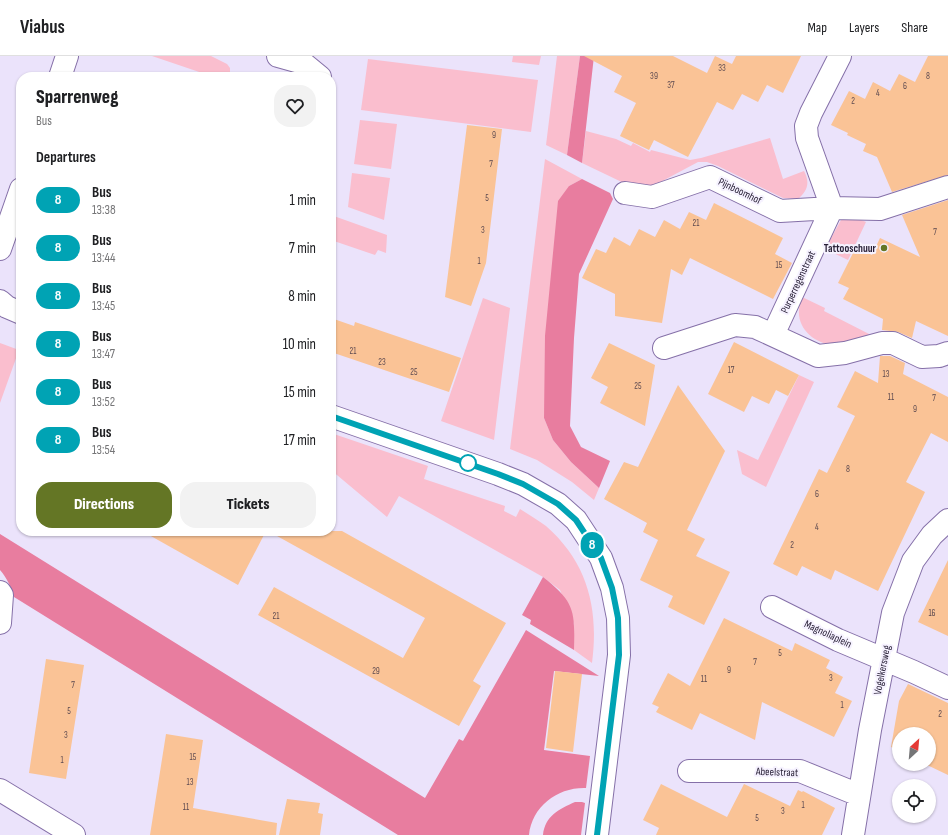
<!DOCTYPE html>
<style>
body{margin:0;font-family:"Sofia Sans Condensed",sans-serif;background:#f2f2f2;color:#202124;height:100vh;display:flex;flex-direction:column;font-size:15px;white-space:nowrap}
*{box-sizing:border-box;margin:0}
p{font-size:13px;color:#757577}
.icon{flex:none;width:22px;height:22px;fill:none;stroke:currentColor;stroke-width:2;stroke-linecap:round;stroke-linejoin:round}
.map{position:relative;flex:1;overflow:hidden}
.drawer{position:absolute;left:16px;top:16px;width:320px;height:464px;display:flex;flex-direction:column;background:#fff;border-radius:16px;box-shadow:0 1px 3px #0004}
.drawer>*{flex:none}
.badge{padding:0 8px;border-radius:13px;font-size:14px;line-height:26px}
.needle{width:26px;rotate:26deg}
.tools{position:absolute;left:892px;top:671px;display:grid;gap:8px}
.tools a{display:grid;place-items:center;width:44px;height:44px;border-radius:50%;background:#fff;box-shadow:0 1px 3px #0004;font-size:20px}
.map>.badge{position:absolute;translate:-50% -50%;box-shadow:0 0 0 2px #fff}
h2{padding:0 20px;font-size:15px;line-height:36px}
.round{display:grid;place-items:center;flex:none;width:42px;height:42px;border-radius:16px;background:#f2f2f2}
.overview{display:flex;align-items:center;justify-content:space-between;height:68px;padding:0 20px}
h1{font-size:19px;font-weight:800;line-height:30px}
.primary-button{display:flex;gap:8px;margin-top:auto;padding:8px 20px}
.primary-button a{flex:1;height:46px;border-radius:16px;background:#647625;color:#fff;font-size:16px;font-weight:800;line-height:46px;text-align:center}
.primary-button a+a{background:#f2f2f2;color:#202124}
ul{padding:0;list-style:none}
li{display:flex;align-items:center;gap:12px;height:48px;padding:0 20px}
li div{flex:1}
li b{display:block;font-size:15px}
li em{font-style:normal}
li .badge{min-width:44px;font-weight:700;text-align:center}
header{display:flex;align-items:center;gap:24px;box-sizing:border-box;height:56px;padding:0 20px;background:#fff;border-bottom:1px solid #e0e0e0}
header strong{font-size:19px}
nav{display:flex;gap:22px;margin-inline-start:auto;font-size:14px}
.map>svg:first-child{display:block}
.green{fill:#fabece}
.forest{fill:#e87d9f}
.building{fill:#fac396}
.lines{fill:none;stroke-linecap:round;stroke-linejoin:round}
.minor-casing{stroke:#8570a8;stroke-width:24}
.minor{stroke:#fff;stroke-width:22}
.line-casing{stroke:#fff;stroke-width:9}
.line{stroke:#00a3b4;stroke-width:6}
.poi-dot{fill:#647625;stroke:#f6f2ff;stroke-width:1.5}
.stop-dot{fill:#fff;stroke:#00a3b4;stroke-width:2}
.labels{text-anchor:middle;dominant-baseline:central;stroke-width:4;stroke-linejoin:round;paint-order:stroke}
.number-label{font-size:9px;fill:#5d4a50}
.street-label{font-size:11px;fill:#292138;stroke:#f6f2ff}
.poi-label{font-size:11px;font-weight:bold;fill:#292138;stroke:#f6f2ff;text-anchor:end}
</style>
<header>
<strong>Viabus</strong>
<nav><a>Map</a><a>Layers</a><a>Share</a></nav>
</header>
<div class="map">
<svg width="948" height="779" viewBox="0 0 948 779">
<rect width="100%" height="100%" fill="#ebe3fb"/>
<!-- green -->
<path class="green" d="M152 0H211L227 8 230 12V21H214Z
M513 0H541L539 9 512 6Z
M557 0H580L567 99 546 89Z
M368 3 538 24 531 76 361 54Z
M360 64 397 68 391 113 354 108Z
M586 75 616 83 631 90 633 87 650 96 651 94 690 104 701 102 770 82 783 123 804 115C810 126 808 135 798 143L783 142 718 110 707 106H698L653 130 628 129 582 107Z
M545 103 582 123 569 130 544 362 553 384 571 406 599 432 594 444 572 426 537 404 510 393Z
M352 117 390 122 384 164 348 151Z
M331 159 387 179 386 197 378 194 375 199 331 184Z
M852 160 866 166 848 204 825 193 841 164Z
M802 241 825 252 824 255 873 280C862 283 845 289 834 289 815 288 797 273 799 253 799 249 801 245 802 241Z
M483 242 510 252 494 384 441 365Z
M0 287 19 294 0 347Z
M799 319 814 326 766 431 742 418 737 394 758 404Z
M331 377 428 410 424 423 505 450 504 455 516 461 520 453C529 459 538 464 546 470 588 507 599 553 592 607L574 594V568L560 534 543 521 399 440 387 461 331 414Z"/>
<!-- forest -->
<path class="forest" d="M580 0H594L582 107 567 99Z
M582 123 610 137 613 143 579 218 574 282 570 370 581 391 610 405 599 432 571 406 553 384 544 362 545 280 558 145 569 130Z
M0 478 425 742 459 683 463 685 526 574 599 620 554 615 544 694 590 700 586 732C558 731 532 750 529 779H398L14 541C11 531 7 522 0 514Z
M543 521C575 546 575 555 574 594L530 568 531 564 522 559Z
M575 746H582L585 747 581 779H543C545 760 559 753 575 746Z"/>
<!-- building -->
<path class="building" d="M584 0H673L707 17 715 0 732 8 736 0H801L783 37 767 29 758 46 742 38 733 54 717 46 688 101 654 84 649 94 620 80 636 47 614 36 622 20Z
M928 0H948V119L892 136 877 101 863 95 866 88 847 79 848 77 831 69 849 35 865 43 873 26 890 35 899 18 915 26Z
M467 69 502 73 486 207 471 250 445 241Z
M948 144V280L916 265 912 282 898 276 882 274 883 263 843 243 849 232 838 227 856 191 872 199 880 182 920 201 902 159Z
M714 147 783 182 775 198 792 207 773 243 690 202 682 219 671 213 662 267 615 260V238L582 222 596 193 606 197 614 181 630 190 639 173 655 181 664 164 680 173 689 156 706 164Z
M331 262 354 270 355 266 461 302 449 336 331 296Z
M734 286 799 319 788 340 776 334 769 348 752 340 744 356 708 338Z
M609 287 655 309 645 370 600 347 608 331 591 322Z
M880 300H890L905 307 903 318 948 341V386L931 377 906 426 925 436 878 535 835 514 831 524 802 510 797 520 773 508 819 413 827 417 855 360 837 351 855 315 878 327Z
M678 329 725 395 687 474 705 483 696 500 730 516 704 569 668 551 673 540 640 524 658 484 643 476 647 467 604 443 624 406 638 411Z
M142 475H266L238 529Z
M268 475H342L506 567 473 625 481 630 459 670 258 559 274 531 403 602 425 562Z
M948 504V580L918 566Z
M724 562 792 595 795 587 830 604 826 612 843 621 835 637 852 645 834 681 762 646 755 684 700 657 692 674 656 656 659 651 652 648 668 617 690 630Z
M46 603 84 609 66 723 29 717Z
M555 615 582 618 573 696 546 692Z
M908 628 948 647V719L925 708H929V678H899V695L891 691 899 645Z
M166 678 203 684 193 752 277 767 276 779H150Z
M661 728 727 761 744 728 790 750 798 734 802 736 803 735 835 752 822 779H656L659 772 643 764Z
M287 743 320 747 318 757 323 758 320 779H279Z"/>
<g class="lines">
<!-- minor casing -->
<g class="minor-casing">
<path id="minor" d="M278 0 303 7 320 21
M60 21 67 0
M625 137 652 141 710 121 780 155 832 152 880 153 948 131
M832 152 807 82 806 70 811 57 840 0
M0 193 21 133
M0 245 7 251 21 257
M773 279 832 152
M664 292 735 269 755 271 818 300 845 297 882 287H893L922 301 939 300 948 297
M331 360 498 418 523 428 558 448 576 464 601 502 612 532 618 562 619 599 597 779
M0 536 2 539 0 567
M772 551 838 584 914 616 948 632
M689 715H800L859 739
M0 734 74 779
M853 779 870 674 893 557 913 505 932 479 948 464"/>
</g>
<!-- minor -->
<use href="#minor" class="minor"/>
</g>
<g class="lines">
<!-- line casing -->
<g class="line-casing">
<path id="line" d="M331 360 498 418 523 428 558 448 576 464 601 502 612 532 618 562 619 599 597 779"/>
</g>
<!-- line -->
<use href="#line" class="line"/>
</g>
<!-- markers -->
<circle class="poi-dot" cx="884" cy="192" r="4"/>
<circle class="stop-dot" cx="468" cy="407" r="8"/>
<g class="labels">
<!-- number labels -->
<g class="number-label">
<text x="722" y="12">33</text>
<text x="654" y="20">39</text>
<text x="928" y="20">8</text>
<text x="671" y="29">37</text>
<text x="905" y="30">6</text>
<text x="878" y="37">4</text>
<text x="853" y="45">2</text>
<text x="494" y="79">9</text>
<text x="491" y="108">7</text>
<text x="487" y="142">5</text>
<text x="696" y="167">21</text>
<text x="483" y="174">3</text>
<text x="935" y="176">7</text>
<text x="479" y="205">1</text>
<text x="779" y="209">15</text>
<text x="353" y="295">21</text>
<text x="382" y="306">23</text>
<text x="731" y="314">17</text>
<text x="414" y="316">25</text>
<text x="886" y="318">13</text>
<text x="638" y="330">25</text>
<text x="891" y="341">11</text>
<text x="934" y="342">7</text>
<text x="915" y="353">9</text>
<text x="848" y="413">8</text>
<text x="817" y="438">6</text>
<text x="817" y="471">4</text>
<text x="792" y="489">2</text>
<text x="932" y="557">16</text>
<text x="276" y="560">21</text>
<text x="780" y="597">5</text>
<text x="755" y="606">7</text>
<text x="729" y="614">9</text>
<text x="376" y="615">29</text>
<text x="831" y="622">3</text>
<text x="704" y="623">11</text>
<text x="73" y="629">7</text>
<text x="842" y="649">1</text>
<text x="69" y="655">5</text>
<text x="940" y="658">2</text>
<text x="66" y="679">3</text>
<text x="193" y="701">15</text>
<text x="62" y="704">1</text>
<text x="190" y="726">13</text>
<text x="803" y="749">1</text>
<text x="186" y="751">11</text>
<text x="783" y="755">3</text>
<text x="757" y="762">5</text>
</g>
<!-- street labels -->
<g class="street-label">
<text transform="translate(740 135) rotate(26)">Pijnboomhof</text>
<text transform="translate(798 226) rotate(-65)">Purperregenstraat</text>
<text transform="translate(828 578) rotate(25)">Magnoliaplein</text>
<text transform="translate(882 614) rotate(-79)">Vogelkersweg</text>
<text transform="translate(777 716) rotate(2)">Abeelstraat</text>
</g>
<!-- poi labels -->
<g class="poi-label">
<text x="876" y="192">Tattooschuur</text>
</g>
</g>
</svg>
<div class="tools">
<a><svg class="needle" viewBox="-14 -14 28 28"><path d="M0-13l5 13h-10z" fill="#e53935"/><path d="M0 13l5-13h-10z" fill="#757577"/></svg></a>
<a><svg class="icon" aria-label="locate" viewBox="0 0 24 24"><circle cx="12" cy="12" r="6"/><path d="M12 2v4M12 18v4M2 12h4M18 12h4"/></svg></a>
</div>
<b class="badge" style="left:592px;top:489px;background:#00a3b4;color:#fff">8</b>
<section class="drawer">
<div class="overview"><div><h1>Sparrenweg</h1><p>Bus</p></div><a class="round"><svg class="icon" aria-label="heart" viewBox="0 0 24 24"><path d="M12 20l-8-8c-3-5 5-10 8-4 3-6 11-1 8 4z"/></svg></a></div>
<h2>Departures</h2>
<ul>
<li><span class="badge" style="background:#00a3b4;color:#fff">8</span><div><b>Bus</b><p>13:38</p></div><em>1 min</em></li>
<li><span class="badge" style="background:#00a3b4;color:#fff">8</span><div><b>Bus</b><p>13:44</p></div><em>7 min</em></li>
<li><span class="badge" style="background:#00a3b4;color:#fff">8</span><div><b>Bus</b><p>13:45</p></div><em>8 min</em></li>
<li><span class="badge" style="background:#00a3b4;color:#fff">8</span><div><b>Bus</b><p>13:47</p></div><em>10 min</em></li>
<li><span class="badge" style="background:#00a3b4;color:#fff">8</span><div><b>Bus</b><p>13:52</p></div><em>15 min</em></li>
<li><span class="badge" style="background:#00a3b4;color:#fff">8</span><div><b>Bus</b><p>13:54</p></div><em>17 min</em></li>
</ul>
<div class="primary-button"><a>Directions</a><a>Tickets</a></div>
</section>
</div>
